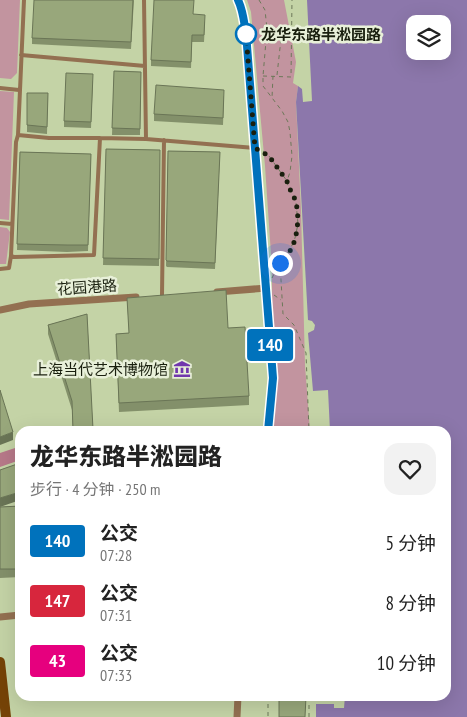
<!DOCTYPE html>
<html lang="zh">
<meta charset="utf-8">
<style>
body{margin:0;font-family:"PT Sans Narrow","Noto Sans SC",sans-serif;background:#f2f2f2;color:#222;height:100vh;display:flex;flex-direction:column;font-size:19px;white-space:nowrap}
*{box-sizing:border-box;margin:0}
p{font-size:16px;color:#767676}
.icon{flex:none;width:28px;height:28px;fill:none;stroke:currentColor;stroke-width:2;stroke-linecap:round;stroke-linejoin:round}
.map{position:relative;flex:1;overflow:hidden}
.sheet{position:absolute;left:15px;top:426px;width:436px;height:275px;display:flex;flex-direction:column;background:#fff;border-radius:15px;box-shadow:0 5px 20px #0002}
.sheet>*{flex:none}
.badge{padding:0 10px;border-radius:4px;font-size:18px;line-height:32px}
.fabs{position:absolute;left:406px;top:15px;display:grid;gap:10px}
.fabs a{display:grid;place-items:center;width:45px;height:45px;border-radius:10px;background:#fff;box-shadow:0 5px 20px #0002;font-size:25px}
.you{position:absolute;width:25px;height:25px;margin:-12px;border:4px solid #fff;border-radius:50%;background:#1a73e8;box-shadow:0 0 0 8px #1a73e833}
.map>.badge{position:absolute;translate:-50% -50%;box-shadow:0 0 0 2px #fff}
.round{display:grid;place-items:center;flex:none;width:52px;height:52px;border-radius:15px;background:#f2f2f2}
.overview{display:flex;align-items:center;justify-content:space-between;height:85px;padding:0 15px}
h1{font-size:24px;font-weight:800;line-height:38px}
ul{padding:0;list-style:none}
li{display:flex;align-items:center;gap:15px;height:60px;padding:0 15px}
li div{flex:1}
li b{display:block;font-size:19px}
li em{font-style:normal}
li .badge{min-width:55px;font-weight:700;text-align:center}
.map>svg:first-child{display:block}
.green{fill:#c2949f}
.forest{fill:#b77989}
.water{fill:#8c77ab;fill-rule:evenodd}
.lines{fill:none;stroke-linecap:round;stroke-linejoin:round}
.path{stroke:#6d7859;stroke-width:1;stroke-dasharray:4 4;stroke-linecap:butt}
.lane{stroke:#937051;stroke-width:4}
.street{stroke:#937051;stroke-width:7}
.secondary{stroke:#754307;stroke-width:10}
.wall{fill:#83906a}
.shaded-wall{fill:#6a7556}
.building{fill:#98a77b;stroke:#6a7556}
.line-casing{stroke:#fff;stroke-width:11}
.line{stroke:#0072bc;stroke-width:8}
.walk{stroke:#191f0e;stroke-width:5;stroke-dasharray:0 9}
.stop-dot{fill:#fff;stroke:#0072bc;stroke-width:2.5}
.labels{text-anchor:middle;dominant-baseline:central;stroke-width:5;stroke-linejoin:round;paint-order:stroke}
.stop-label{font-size:15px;font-weight:bold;fill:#191f0e;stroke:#e8f0d9;text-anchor:start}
.street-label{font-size:15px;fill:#191f0e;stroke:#e8f0d9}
.poi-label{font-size:15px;fill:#191f0e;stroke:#e8f0d9;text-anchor:end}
</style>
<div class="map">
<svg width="467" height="717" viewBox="0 0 467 717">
<rect width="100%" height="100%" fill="#c4d3a6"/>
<!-- green -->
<path class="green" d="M0 0H20L17 73 11 79 0 78Z
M247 0H284L296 62 293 83 298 86 296 102 301 210 305 365 310 431H272V269L265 166 251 12Z
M0 91 14 92 9 220 0 219Z
M0 227 7 228 10 232 6 264H0Z"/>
<!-- forest -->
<path class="forest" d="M15 448 20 460 0 467V453Z"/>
<!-- water -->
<path class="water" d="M307 0H467V717H316V704H334V708H344L345 696H446V431H330L328 390 313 391 308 333 314 330 315 325 312 321 308 320 296 102 298 86 302 89 303 102 312 101ZM415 24H442V51H415Z"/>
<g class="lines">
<!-- path -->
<path class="path" d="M259 0 265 10 267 29 263 76V86L282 111 288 122 290 132 292 156 290 172 287 181 288 186 296 202 298 224 295 238 290 250 280 263 283 314 294 325 306 353 309 431
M268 30 281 39 277 75 273 76 272 98
M263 76 291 77 292 0
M263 151 269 156 287 181
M272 278 279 264
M274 295 281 300
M268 696V717
M309 717V696"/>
<!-- lane -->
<path class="lane" d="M144 0 146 139 255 148
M21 55 145 66
M0 88 19 90
M100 138 146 139
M0 223 12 224
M11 256 14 257 94 255 100 138H49L18 135
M0 269 9 268 11 256 16 142 18 135 24 0
M162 295 164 140"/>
<!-- street -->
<path class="street" d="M238 0C243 10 244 22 246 33L273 378 268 431
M217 292 267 288
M0 310 29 304 136 297
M0 617 20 615
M237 717 238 696"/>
<!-- secondary -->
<path class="secondary" d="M0 662 6 717"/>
</g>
<!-- wall -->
<path class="wall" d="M134 0 131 49 32 44V38Z
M193 14 205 22 204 42H192L191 68 151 66V60Z
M114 71 141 72 140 135H112Z
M93 80 91 128 64 127V121Z
M27 93H48L47 134 27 132Z
M224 96 223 125 154 121V114Z
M106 149 160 150 159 266 103 265Z
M168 151 220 152 215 269 167 267 166 266Z
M20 152 91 154 88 251 67 252 17 250Z
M127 298 228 328 249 396V405L119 412 116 334 129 333Z
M87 314 93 431H73L72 410 48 334V325Z
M20 506V577L0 578V507Z"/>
<!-- shaded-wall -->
<path class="shaded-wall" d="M13 432V440L0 445V437Z
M20 492V500L0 507V498Z"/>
<!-- building -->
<path class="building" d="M34 0H133L131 42 32 38Z
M154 0H194L193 14 205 15 204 35H192L191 62 151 60Z
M114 71 141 72 140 129 112 128Z
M66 73 93 74 91 122 64 121Z
M156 85 224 90 223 118 154 114Z
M27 93H48L47 127 27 125Z
M106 149 160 150 159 259 103 258Z
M168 151 220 152 215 263 167 261 166 260Z
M20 152 91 154 88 245H67L17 244Z
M226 290 228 328 245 327 249 396 119 403 116 334 129 333 127 298Z
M87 314 93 429 73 430 72 401 48 325Z
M0 390 13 432 0 437Z
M20 463V492L0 498V470Z
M20 506V569H0V507Z
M279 696H306L305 717H279Z"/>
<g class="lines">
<!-- line casing -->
<g class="line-casing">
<path id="line" d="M238 0C243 10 244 22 246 33L273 378 268 431"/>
</g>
<!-- line -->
<use href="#line" class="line"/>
<!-- walk -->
<path class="walk" d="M246 34 255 148 269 156 287 181C288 188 293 193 295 200 300 214 298 238 290 251 287 255 283 259 280 263"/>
</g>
<!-- icons -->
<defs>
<g id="museum-bare" transform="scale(1.35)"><path d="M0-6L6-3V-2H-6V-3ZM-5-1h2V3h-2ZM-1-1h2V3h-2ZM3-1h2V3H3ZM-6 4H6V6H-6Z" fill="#7137ad" stroke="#e8f0d9" stroke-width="2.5" paint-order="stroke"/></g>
</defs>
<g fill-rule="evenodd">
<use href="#museum-bare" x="182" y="369"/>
</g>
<!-- markers -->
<circle class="stop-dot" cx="246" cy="34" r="10"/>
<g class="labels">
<!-- stop labels -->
<g class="stop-label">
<text x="261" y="34">龙华东路半淞园路</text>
</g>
<!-- street labels -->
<g class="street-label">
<text transform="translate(87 287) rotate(-4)">花园港路</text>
</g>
<!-- poi labels -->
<g class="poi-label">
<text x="168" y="369">上海当代艺术博物馆</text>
</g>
</g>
</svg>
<div class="fabs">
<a><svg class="icon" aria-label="layers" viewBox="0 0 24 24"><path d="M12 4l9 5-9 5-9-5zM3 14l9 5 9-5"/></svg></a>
</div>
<div class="you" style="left:280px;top:263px"></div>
<b class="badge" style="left:270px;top:345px;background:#0072bc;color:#fff">140</b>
<section class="sheet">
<div class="overview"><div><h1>龙华东路半淞园路</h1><p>步行 · 4 分钟 · 250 m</p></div><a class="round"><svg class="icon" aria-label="heart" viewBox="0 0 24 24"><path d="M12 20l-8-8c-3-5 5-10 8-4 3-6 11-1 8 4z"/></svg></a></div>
<ul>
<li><span class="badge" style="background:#0072bc;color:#fff">140</span><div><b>公交</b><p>07:28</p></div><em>5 分钟</em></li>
<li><span class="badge" style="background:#d7263d;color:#fff">147</span><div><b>公交</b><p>07:31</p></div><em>8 分钟</em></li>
<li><span class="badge" style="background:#e6007e;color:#fff">43</span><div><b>公交</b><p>07:33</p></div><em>10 分钟</em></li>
</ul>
</section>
</div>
